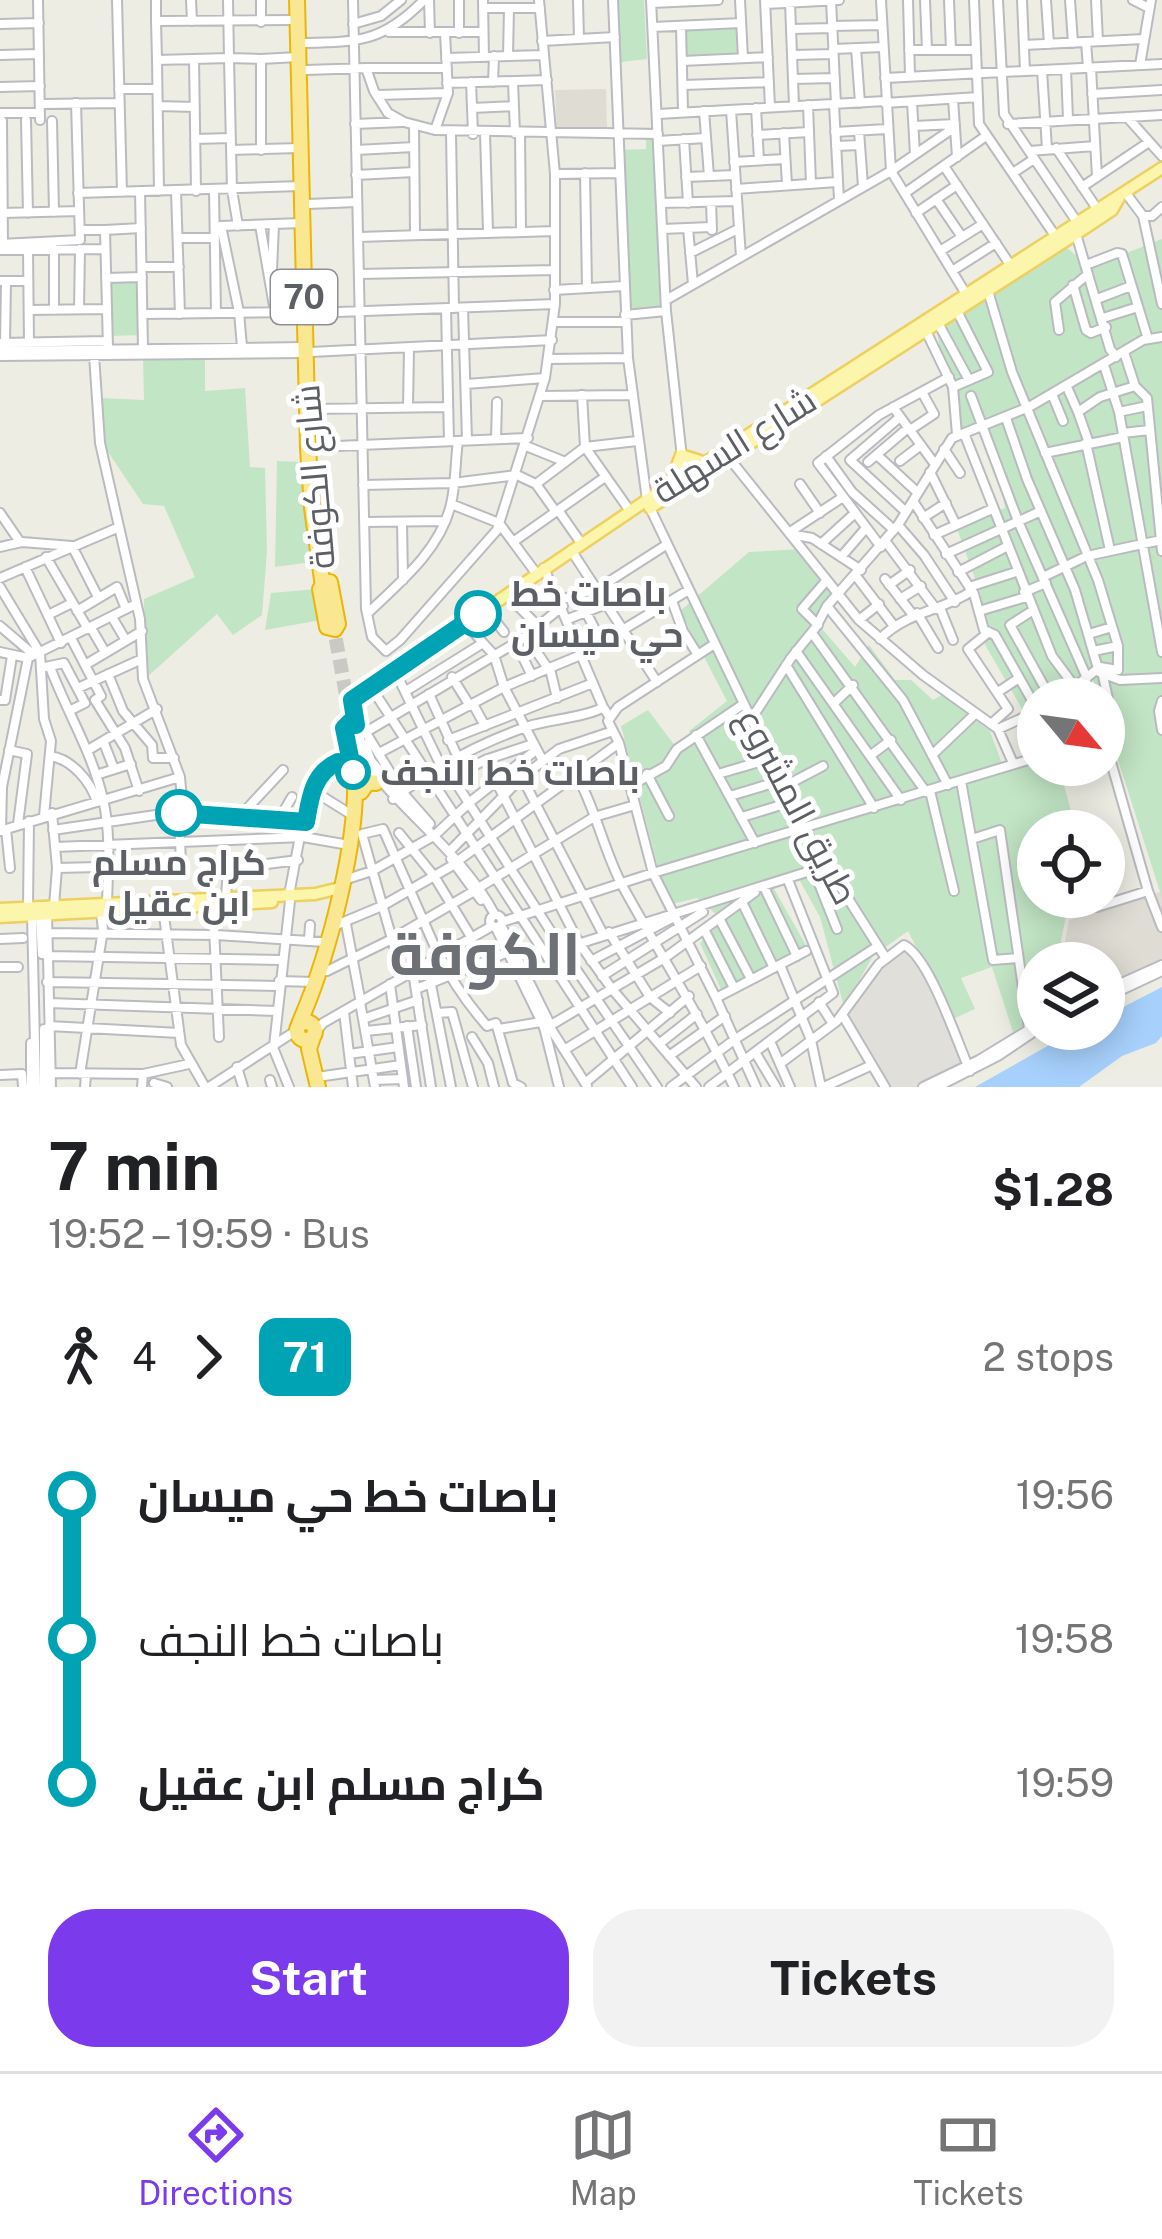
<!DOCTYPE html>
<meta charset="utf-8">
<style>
body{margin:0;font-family:"Public Sans",Cairo,sans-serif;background:#f2f2f2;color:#202124;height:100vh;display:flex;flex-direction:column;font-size:45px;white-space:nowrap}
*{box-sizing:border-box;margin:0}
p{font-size:39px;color:#757577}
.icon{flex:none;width:66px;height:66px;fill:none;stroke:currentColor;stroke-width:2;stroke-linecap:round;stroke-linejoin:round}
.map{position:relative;height:1087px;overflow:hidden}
.side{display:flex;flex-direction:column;background:#fff;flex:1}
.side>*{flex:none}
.badge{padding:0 24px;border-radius:18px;font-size:42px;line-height:78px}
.needle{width:78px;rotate:119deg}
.fabs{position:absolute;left:1017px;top:678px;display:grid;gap:24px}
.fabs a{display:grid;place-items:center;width:108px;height:108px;border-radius:50%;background:#fff;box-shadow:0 6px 30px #0003;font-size:60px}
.map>.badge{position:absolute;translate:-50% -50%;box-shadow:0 0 0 6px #fff}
.legs{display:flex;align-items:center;gap:18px;height:132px;padding:0 48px;font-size:39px}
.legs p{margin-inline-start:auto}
.headline{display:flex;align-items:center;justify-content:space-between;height:204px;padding:0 48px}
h1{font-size:66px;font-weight:700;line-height:90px}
.primary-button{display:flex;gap:24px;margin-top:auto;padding:24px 48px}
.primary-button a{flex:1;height:138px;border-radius:48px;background:#7c3aed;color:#fff;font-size:48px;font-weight:700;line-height:138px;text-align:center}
.primary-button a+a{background:#f2f2f2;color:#202124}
ul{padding:0 48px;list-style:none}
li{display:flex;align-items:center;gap:42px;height:144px;font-size:45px}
li i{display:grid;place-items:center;width:18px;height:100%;margin:0 15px;background:currentColor}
li i::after{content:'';width:30px;height:30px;margin:-15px;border:9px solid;border-radius:50%;background:#fff}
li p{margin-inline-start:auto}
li:first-child i{background:linear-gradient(#0000 50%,currentColor 0)}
li:last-child i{background:linear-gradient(currentColor 50%,#0000 0)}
.tabs{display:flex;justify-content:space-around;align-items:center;height:168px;border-top:3px solid #e0e0e0;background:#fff;font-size:33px;color:#757577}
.tabs a{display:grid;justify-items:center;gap:6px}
.tabs .on{color:#7c3aed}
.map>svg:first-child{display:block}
.industrial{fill:#e0dfd9}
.education{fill:#dedcd3}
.green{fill:#c2e5c5}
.water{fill:#a7d0fc}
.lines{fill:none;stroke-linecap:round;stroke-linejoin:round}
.highway-tunnel{stroke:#cacac4;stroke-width:14;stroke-dasharray:14 7;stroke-linecap:butt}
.minor-casing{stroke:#b9bbc0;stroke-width:12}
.major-casing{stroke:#edd05f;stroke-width:15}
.highway-casing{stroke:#ebb608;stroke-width:18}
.minor{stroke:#fff;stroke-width:8}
.major{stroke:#fcf5ac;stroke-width:10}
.highway{stroke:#f9e791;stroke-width:14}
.line-1-casing{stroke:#fff;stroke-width:27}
.line-1{stroke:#00a3b4;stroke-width:18}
.stop-1-dot{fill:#fff;stroke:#00a3b4;stroke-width:6}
.labels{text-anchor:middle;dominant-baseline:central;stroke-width:10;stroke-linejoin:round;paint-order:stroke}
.shield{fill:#fff;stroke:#8d8f92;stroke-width:3}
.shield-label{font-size:33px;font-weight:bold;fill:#5c5f64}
.street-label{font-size:36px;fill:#5c5f64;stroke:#fff}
.stop-label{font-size:36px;font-weight:bold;fill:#5c5f64;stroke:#fff;text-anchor:start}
.town-label{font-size:60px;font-weight:bold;fill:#6d7176;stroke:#fff}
</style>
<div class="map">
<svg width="1162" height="1087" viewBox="0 0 1162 1087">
<rect width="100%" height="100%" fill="#eeede4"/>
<!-- industrial -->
<path class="industrial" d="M909 941 968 1061 918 1087H888L841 1011 881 957Z"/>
<!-- education -->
<path class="education" d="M606 89 607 129 557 131 555 90Z
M1162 891V963L1104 989V963H1069L1065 941 1069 920Z"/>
<!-- green -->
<path class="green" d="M618 0H644L647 59 621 62Z
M739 25 740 56 684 59 683 28Z
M653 137 660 311 628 312 621 150 646 149V138Z
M1162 239V898L1104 716V699H1099L1092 677 1053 699H1038V707L1025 714 980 636 981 595 956 526 1005 508 989 426 954 431 937 331 1062 244 1091 267Z
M139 282 141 335 110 336 109 283Z
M143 358H205V391L245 388 250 467 265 468 267 551 262 615 233 635 217 614 145 679 144 599 195 577 164 506 143 504 104 446 102 398 144 400Z
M277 461 301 462 312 562 275 567Z
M801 549 831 592 817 623 855 667 869 645 895 680H911L933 700 942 695 990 731 1005 772 1038 762 1059 765 1076 831H1038V897H1087L1067 911 1061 941 1067 963H1038V1017L1013 1032 992 967 961 978 975 1009 953 1019 908 931 873 956 844 1007 820 917 796 874 772 885 808 949 723 994 700 943 723 920 697 898 668 905 621 726 648 710 676 747 692 739 689 731 727 701 680 611 749 552Z
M317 589 321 620 265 630 271 593Z"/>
<!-- water -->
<path class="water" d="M1162 987V1036L1156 1043 1122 1056 1079 1087H975L1067 1035 1082 1029H1104V1017Z"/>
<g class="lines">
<!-- highway-tunnel -->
<path class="highway-tunnel" d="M332 618 357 755"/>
<!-- minor casing -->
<g class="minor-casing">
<path id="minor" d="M38 0 40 120
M117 0 122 192
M156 0V21
M191 0 192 21
M261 0V22
M353 0 366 609 372 637 386 651 400 640 497 530 545 378 555 304V174L539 0
M429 0 430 33
M483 0 484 57
M578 0 579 39
M613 0 628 358 647 500
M651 0 666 311 684 476
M740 0 743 58
M765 0 770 107
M831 0 836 104
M881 0 891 171 966 294
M908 0 910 76
M925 0 927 50
M949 0 951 50
M974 0 979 124 1056 237
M998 0 1004 114 1077 222
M1022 0 1025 71
M1046 0 1049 44
M1070 0 1073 43
M1096 0 1098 41
M1133 0 1149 8
M652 3 718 0
M790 3 794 106
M766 4 839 0
M483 8H540
M0 24 39 23
M353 24 381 16 401 0
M681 26 683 112
M832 26 882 25
M653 27 741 23
M792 29 832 28
M389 32H483
M459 33V0
M542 41 615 37
M1086 42 1088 68
M305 43C360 42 384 41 424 0
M1024 45 1144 39
M856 48 860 103
M833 49 883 47
M909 50H975
M0 55 39 54
M793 55 833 54
M508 56 509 8
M446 58 544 55
M194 59 196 191
M157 60 156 21 296 20
M682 61 768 57
M1140 65 1151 0
M366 68H447
M1091 68 1097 177
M1066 69 1068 119
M306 70 366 68 374 91 388 113 404 122 435 130 658 134
M1042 70 1047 149
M885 78 1162 64
M793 79 835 78
M471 82 473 134
M493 82 494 56
M513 82 515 133
M447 83 547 80
M683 85 769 82
M0 87 40 86
M119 89H157
M1092 94 1162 90
M377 95 448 93
M953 99 957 157
M912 102 915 154
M885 103 978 97
M41 104 119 103
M834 104 839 200
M808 105 811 184
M158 106 194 107
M472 108 514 106
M756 108 759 160
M731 110 741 257
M704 111 709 176
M0 113H39
M658 114 885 101
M1127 117 1162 156
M26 120 28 213
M2 121 3 244
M52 121 54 212
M355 124 402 122
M1008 124 1162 115
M414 125 415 234
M914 126 955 124
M435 130 448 93 445 33
M859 131 863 186
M835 132 887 129
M451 133 454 308
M485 133 488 231
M520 133 521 231
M784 133 787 185
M757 135 809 132
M195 139 231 138
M684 139 688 203
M658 141 706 138
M836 146 860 145
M1056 148 1098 210
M231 150 300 148
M261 150V59L298 57
M356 150 414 147
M1029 151 1095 146
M734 162 785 159
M944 166 1011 266
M585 173 587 287
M1013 173 1034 159
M555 174 619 173
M356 175 414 172
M686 177 735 175
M1082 187 1149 142
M736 189 837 182
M159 191 157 60 229 58 228 0
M176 191 180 314
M214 191 216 313
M140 192 143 348
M1125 192 1143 216H1152L1162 207
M78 193 301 186
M905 193 986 136
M936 199 962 237
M711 202 712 230
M661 203 736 201
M308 204 357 202
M3 213 79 211
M916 213 957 185
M1143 216 1162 304
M260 225 275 312
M220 226 301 223
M221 226 239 312 242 347
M238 226 232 190 229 58 261 59
M688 228 693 284
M662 229 711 227
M81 230H105L108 349
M105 230 141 228
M1076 234 1110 349 1116 357
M358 237 555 231
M178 238H215
M0 244 80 240 76 103
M0 250 105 249
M28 250 29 342
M940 251 983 224
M690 253 738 229
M1086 265 1117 253 1122 254 1148 339
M142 267H179
M272 270 274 225
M952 271 996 243
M359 274 554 270
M106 278 142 277
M0 281H28
M1073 285 1086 330 1091 333 1106 327
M554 290 624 286
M988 291 1012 372 1098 580 1118 646 1093 651
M1097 299 1131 286
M666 300 891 171 955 127
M463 308 467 440
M79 309 80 249
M446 309 449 441
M29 310 107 309
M54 310V249
M310 313 555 304
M143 314 304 312
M625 315 666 311
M1103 318 1138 307
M554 322H625
M938 323 969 380
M1059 330 1055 302 1088 274
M926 331 953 387 957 435
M0 343 108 341
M5 343 6 281
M0 351 304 347
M311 352 552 340
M94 355 100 443 140 619 143 679 180 777 183 811
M0 356 305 353
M548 359 628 358
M1104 365 1119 412 1162 652
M466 384 545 378
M1135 386 1147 398 1162 551
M953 387 988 372 957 311
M1067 387 1078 412 1100 397 1135 386 1124 352
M1052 394 1063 421
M582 395 585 447 630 511
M540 396 631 395
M971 396 1018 521 1087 678
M408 407 409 349
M893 407 934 463
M312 409 448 407
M1078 412 1089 443
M1119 412 1147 406
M900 417 850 460 906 512
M1006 418 1027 479 1075 590 1099 672 1120 680 1162 678
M910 430 934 414 922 392
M964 433 1052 656 1075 687
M1123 433 1149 430
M496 439 497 402
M1086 443 1110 550
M526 446 563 461
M313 447 528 438
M944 449 960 473
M1045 453 1123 437
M877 455 917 492
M826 456 852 492 894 530
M729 458 859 620 923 675 998 729 1013 763
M900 461 921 445
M868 462 908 428
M930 472 955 523
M536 484 585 447 637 441
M800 484 820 513
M363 485 453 483 517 475 536 484 556 512
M913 501 974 594 984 630 995 635 1038 711
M451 504 499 523 536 573
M650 508 804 829 885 957
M558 510 581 543
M0 513 20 542
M923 518 946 503
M364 522 445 521
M402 522 403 580
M898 525 924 555 955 602
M790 532 843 497
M790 534 812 538 861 570
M934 535 992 509
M513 542 605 477
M886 542 936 609
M821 544 854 514
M0 547 22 542 72 546 98 597
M881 547 818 463 879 415 949 377
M571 550 657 682
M946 554 1041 511
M46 557 88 629
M841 557 866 528
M25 567 61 643
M544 568 603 707
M958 572 1006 547
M856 576 894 626
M1043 577 1087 556 1161 540
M0 578 117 528
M885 579 913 615
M889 585 910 570
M0 587 40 653 44 719 51 741 44 816
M969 587 1016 572
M1024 592 1046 583
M507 595 538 626
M900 599 921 586
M560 600 599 588 666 545
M672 601 683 631
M827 606 903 700 948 785
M940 608 953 640
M486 609 504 632
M77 611 117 587 126 609
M979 611 1026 597
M1032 611 1010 625 1051 699
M586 612 602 643
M368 613C399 583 438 552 450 508 456 487 455 462 458 441
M917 613 938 648
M48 615 72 603
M112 617 125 639
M568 619 609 603
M859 620 879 604
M466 623 483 643
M818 625 802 609 826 581
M0 626 34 655
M91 628 105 652
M989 632 968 649 1008 709 991 724
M812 633 926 792
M1089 634 1112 627
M526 636 549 670
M71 638 101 696 95 700 125 748 139 791
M880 639C906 612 942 611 972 591
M516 643 532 676
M550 643 573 629
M713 645 618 707 608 721 619 743 653 873 716 998 756 1087
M796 651 901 800
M0 652 28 658
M643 659 683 631 698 655
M85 665 142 631
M786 665 874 808
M45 667 64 663 85 703 69 711
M50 667C67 712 92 752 103 799 111 833 108 868 107 903
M550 669 557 698
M395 671 441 766
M108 674 123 711 152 745 153 758H174
M1103 676 1118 744
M452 677 470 706
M371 687 632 1087
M78 688 142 659
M406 691 483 643 494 655 504 687 543 761
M998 692 1019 678
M429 694 464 771 485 760 533 744
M1059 699 1100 667 1118 670V649
M0 700H5L12 656
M352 700 364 757 370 768C411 819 464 856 495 915
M1162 701 1159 711 1162 730
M834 703 853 685
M473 704 485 726
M357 718 402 792 430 824
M750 721 791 658 816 627 827 606 898 525 952 438 1029 407 1143 340 1162 337
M998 729 1038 711
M366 732 522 639 563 606
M696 735 755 843
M448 740 593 683
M104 743 114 769
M365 744 371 761 397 790
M9 750 27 754 18 824
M88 750 157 709
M379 753 504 687 583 654 687 591
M871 755 891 740
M932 755 975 714
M50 756C72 759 91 782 97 802
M485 760 579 943 612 989 696 1087
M444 764 562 949 657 1087
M516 766 603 934
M576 774C596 809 603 849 622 885 659 953 701 1017 734 1087
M647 774 669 816
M718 774 769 759
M96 775 131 764
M961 781 993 960 1018 958
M630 786 666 766 677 749 742 705
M783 787 823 766
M312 790 352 815
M930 791 954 891
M730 796 780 781
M393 799C435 767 479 743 529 726 548 720 592 716 603 707L609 716
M52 813 57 868 54 906
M242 814 283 770
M742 817 791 802
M279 819 292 797
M6 829 10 868
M53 830 183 811 306 822
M0 831 180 777
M1 831 2 787 28 658 136 604
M399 833 434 876 470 935
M435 835 470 802 536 750
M972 839 1000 830 1029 1029
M55 847 303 837 349 845
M450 851 522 777 559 749 613 731
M451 859 481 900
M459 860 619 743
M57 868 181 865 179 813
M814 871 837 929
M347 879 372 871 430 838
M480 887 594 817 635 805
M764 887 797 956
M1148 891 1162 927
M289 894C297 860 304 776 338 762L350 768
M226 896 228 869 298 860
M742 902 774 968
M213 905 219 1037
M28 907 29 821
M1097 907 1148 891 1109 755 1104 750
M163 908 181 1045 205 1087
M47 914 51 1087
M490 921a6 6 0 1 1 12 0a6 6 0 1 1-12 0Z
M32 915 36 1087
M40 915 42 954
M720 920 751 979
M502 922 653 873 1038 757
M346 924 360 998
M501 925 549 1022
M334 926 382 906 455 864
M496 928 543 1025 549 1023 551 1029 545 1031 543 1025
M705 931 734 988
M609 932 650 997 670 1013
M47 933 216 935 325 942
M0 939 23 938
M309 940 310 925
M562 949 826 866
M47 956 281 960
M440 956C452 982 468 1004 487 1026L496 1023 513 1083 521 1087
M591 961 674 917
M427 964 451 1087
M780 965 811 1040 821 1087
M0 967H18
M327 971 392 939 476 890
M413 972 431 1087
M402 974 362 834 383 829 438 954
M602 976 703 912
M279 981 314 982
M47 982 278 986
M390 984 404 1087
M416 989 508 952
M1104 991 1162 965
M716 998 806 951
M1104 998 1162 971
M360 1002 375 1087
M819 1002 833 1024
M49 1003 277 1011
M344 1012 353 1087
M437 1013 452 1012 473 1087
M843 1016 885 1087
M363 1019 418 1000
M551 1025 666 957 755 892
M49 1026 179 1033
M407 1026 416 1087
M499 1029 541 1022
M551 1029 587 1086
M366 1031 422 1025
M545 1031 559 1087
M315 1033 323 1023 492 926
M472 1037 488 1063 494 1087
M770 1041 790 1087
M31 1043V1087
M659 1044 697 1014
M274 1046 290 901
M274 1050 289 1087
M564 1050 701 966
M755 1052 776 1087
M349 1054 398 1047
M669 1056 725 1016
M781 1063 837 1021 879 964 904 945C930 958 957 1042 970 1071
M237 1067 243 1087
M51 1073 143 1074 189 1064
M80 1074 103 930 101 912
M0 1075 22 1074 23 1087
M317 1077 401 1065
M270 1080 272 1087
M374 1080 403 1079
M154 1083 167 1087
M585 1083 689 996
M44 1087V1029
M85 1087 86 1074
M142 1087 143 1074
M209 1087 297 1030
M671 1087 734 1040 878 946
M709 1087 833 993 788 880
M824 1087 872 1065
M923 1087 979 1060 1038 1024
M937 1087 998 1056 1038 1029"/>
</g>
<!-- major casing -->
<g class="major-casing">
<path id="major" d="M671 482 681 455 703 462
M647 500 650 508 1076 234 1112 210 1119 198
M352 700 647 500 1162 168
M0 909 315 894 340 888
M0 917 272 902"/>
</g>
<!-- highway casing -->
<g class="highway-casing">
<path id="highway" d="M297 0 308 448 312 508 324 594
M320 589 327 627 335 629 338 624 330 582
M351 766 344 728 350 722 356 725
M361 792 368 782 376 783
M297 1031a9 9 0 1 1 18 0a9 9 0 1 1-18 0Z
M299 1024C328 958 364 827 353 756
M313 1037 309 1049 318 1087"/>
</g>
<!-- minor -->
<use href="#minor" class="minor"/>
<!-- major -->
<use href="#major" class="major"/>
<!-- highway -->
<use href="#highway" class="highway"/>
</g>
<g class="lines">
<!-- line-1 casing -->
<g class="line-1-casing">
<path id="line-1" d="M179 813 306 822C310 798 313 773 338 762L353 772 344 728 350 722 356 725 352 700 478 614"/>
</g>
<!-- line-1 -->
<use href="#line-1" class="line-1"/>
</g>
<!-- markers -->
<g class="stop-1-dot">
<circle cx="478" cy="614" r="21"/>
<circle cx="353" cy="772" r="15"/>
<circle cx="179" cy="813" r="21"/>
</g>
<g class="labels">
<!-- shield labels -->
<rect class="shield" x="271" y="270" width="66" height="54" rx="9"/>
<g class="shield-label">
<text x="304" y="297">70</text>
</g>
<!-- street labels -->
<g class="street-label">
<text transform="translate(734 445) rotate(-32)">شارع السهلة</text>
<text transform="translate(314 477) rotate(-95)">شارع الكوفة</text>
<text transform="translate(798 806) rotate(62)">طريق المشروع</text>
</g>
<!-- stop labels -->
<g class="stop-label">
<text x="511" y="593">باصات خط<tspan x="511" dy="41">حي ميسان</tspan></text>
<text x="380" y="772">باصات خط النجف</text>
<text x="179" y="862" text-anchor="middle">كراج مسلم<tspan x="179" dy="41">ابن عقيل</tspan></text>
</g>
<!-- town labels -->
<g class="town-label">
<text x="485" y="953">الكوفة</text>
</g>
</g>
</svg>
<div class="fabs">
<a><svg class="needle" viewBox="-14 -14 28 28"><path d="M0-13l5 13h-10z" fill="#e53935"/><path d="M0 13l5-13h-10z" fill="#757577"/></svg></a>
<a><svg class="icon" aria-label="locate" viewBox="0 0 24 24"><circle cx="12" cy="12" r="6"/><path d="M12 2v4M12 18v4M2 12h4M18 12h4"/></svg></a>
<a><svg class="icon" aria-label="layers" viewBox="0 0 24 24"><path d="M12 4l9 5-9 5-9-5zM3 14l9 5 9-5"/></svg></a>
</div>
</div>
<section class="side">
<div class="headline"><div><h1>7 min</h1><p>19:52 – 19:59 · Bus</p></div><b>$1.28</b></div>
<div class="legs"><svg class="icon" aria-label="walk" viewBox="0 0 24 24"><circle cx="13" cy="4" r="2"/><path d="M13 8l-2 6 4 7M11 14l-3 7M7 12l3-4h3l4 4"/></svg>4<svg class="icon" aria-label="forward" viewBox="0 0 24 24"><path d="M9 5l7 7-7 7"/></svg><b class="badge" style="background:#00a3b4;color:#fff">71</b><p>2 stops</p></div>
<ul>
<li><i style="color:#00a3b4"></i><b>باصات خط حي ميسان</b><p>19:56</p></li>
<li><i style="color:#00a3b4"></i><span>باصات خط النجف</span><p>19:58</p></li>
<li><i style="color:#00a3b4"></i><b>كراج مسلم ابن عقيل</b><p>19:59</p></li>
</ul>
<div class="primary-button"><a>Start</a><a>Tickets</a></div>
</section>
<nav class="tabs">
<a class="on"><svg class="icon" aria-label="directions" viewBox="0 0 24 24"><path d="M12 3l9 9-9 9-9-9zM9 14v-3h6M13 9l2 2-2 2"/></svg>Directions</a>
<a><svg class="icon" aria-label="map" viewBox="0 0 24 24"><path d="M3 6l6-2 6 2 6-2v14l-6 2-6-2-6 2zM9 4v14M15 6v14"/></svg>Map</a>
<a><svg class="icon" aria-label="tickets" viewBox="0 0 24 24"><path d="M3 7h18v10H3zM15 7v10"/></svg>Tickets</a>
</nav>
